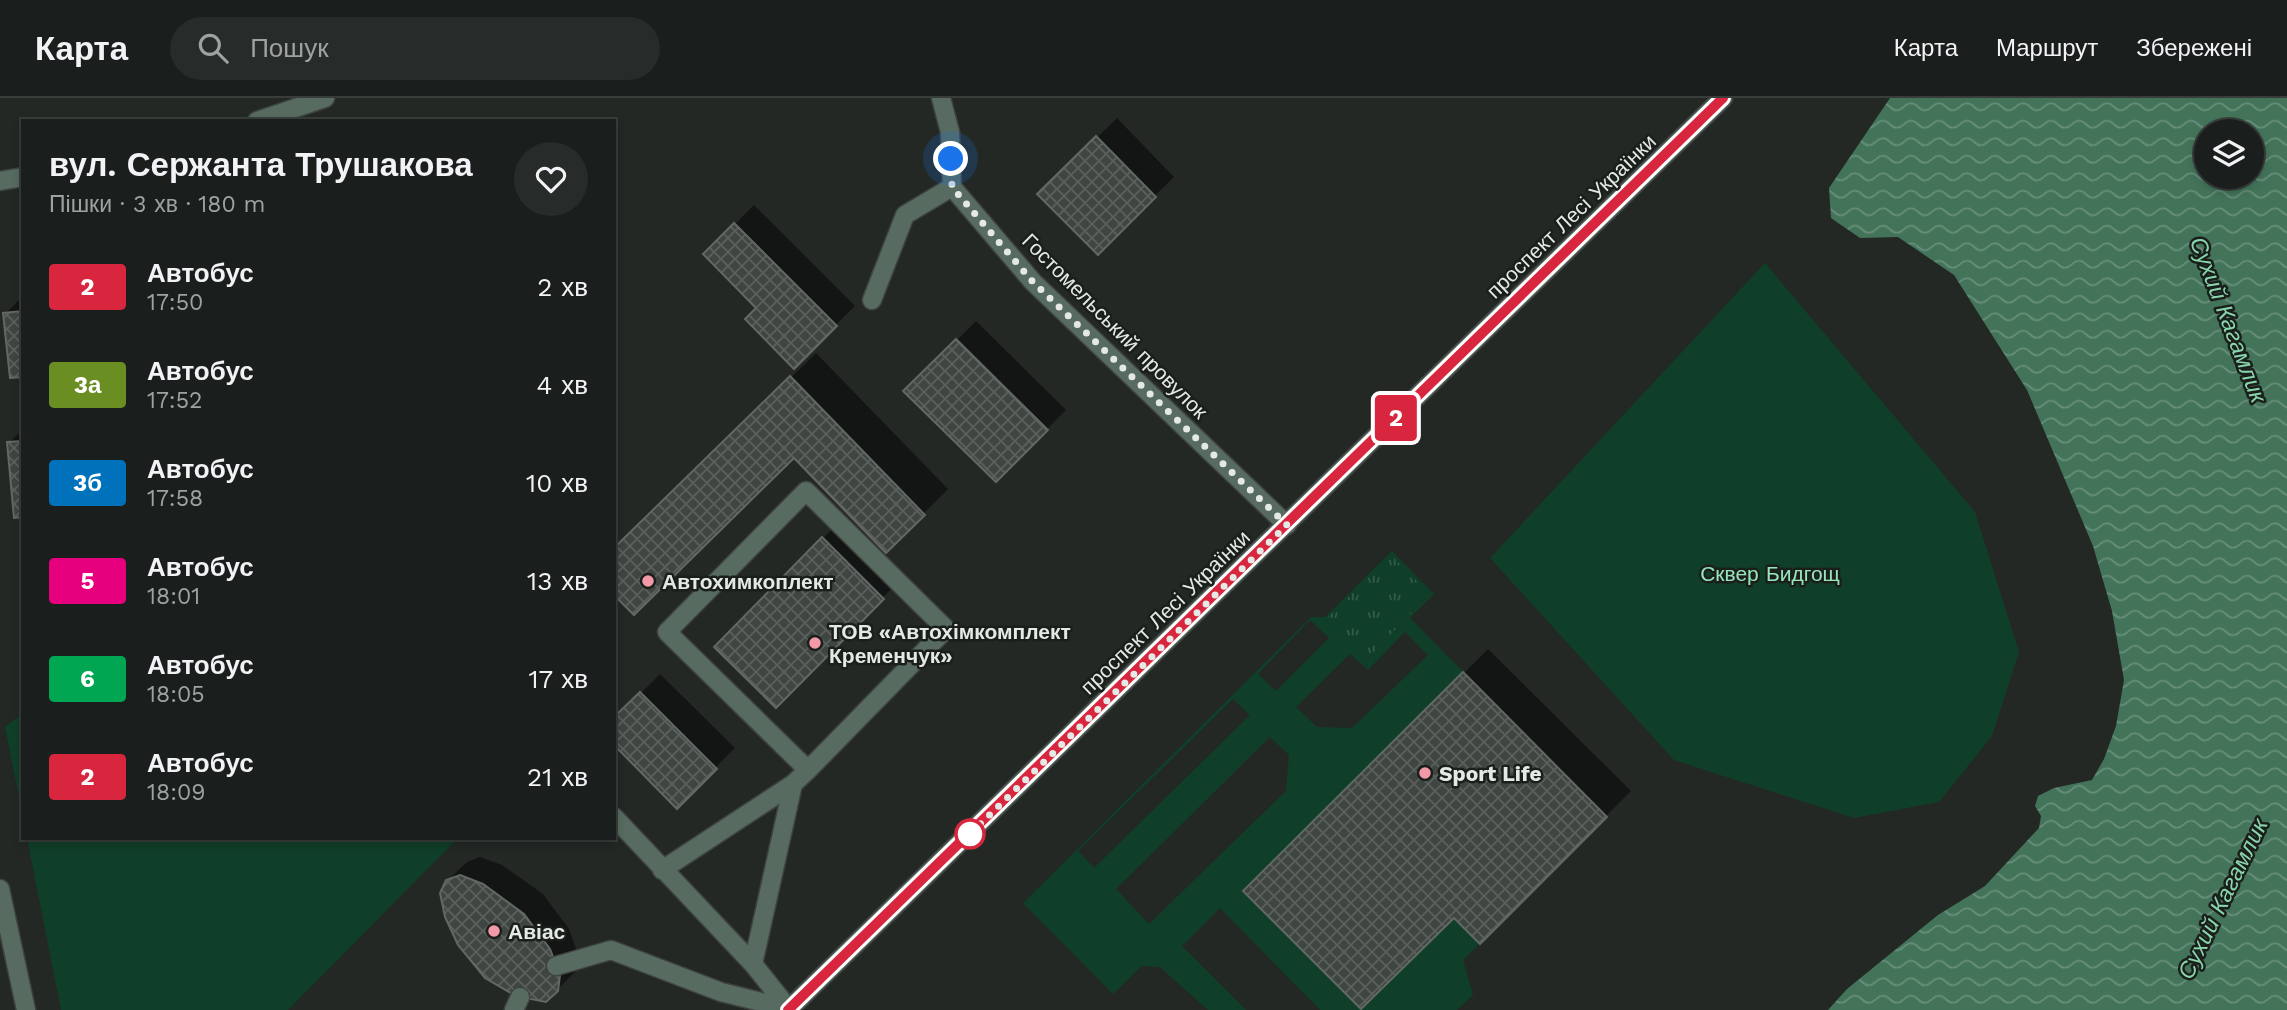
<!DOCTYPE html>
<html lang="uk">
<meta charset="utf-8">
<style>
body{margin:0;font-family:"Work Sans",sans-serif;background:#272b29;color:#f1f3f6;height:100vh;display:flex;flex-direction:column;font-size:26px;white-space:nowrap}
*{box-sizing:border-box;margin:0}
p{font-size:23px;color:#9fa2a3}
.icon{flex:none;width:38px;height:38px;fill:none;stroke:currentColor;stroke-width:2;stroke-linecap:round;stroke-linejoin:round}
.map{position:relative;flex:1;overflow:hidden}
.details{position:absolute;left:21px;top:21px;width:595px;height:721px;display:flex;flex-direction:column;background:#1a1e1c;border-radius:0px;box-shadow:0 4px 10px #0003,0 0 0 2px #383c3b}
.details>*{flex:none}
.badge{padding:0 14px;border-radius:5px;font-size:24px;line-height:46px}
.buttons{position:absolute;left:2194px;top:21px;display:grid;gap:14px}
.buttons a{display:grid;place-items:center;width:70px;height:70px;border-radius:50%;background:#1a1e1c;box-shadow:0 4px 10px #0003,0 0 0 2px #383c3b;font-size:35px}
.you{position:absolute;width:35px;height:35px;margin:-18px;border:5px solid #fff;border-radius:50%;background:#1a73e8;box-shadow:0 0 0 10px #1a73e833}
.map>.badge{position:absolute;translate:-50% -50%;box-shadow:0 0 0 4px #fff}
.round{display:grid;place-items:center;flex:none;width:74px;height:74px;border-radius:37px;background:#272b29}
.headline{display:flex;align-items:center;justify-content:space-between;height:119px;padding:0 28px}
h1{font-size:33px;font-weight:600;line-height:52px}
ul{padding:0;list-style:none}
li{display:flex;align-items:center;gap:21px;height:98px;padding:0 28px}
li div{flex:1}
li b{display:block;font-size:26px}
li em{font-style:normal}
li .badge{min-width:77px;font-weight:700;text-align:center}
header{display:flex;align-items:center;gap:42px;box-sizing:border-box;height:98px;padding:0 35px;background:#1a1e1c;border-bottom:2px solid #383c3b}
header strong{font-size:33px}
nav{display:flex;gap:38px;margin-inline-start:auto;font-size:24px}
.search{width:490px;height:63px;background:#272b29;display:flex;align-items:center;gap:18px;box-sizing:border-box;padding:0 24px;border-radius:38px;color:#9fa2a3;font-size:26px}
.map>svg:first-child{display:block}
.grass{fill:url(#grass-tufts)}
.park{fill:#103f29;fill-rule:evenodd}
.water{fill:url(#water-waves);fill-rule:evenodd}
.shadow{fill:#0007}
.building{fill:url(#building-cross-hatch);stroke:#626864;stroke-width:2}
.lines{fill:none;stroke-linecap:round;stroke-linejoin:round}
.service-casing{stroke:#3e4340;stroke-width:21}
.minor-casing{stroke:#3e4340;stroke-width:21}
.tertiary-casing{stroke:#3e4340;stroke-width:21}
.service{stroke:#576b60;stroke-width:18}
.minor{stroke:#576b60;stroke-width:18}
.tertiary{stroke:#576b60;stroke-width:18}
.line-casing{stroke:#fff;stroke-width:16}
.line{stroke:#d7263d;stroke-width:10}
.walk{stroke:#e5e9e6;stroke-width:7;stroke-dasharray:0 12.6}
.poi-dot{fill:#f39aa8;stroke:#1a1f1c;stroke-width:2.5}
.stop-dot{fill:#fff;stroke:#d7263d;stroke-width:3.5}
.labels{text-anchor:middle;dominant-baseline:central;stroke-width:5;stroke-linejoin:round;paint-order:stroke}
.street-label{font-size:21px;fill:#e5e9e6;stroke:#1a1f1c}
.park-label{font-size:21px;fill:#97e5ba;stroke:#1a1f1c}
.poi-label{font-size:21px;font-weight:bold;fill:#e5e9e6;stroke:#1a1f1c;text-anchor:start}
.water-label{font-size:23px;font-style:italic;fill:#89d6ac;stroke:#1a1f1c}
</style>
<header>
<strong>Карта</strong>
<div class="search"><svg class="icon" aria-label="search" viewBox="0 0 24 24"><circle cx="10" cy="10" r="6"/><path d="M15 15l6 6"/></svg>Пошук</div>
<nav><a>Карта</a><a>Маршрут</a><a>Збережені</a></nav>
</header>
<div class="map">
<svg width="2287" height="912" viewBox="0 0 2287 912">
<defs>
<pattern id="grass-tufts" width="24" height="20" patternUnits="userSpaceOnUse" patternTransform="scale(1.75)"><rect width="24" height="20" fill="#103f29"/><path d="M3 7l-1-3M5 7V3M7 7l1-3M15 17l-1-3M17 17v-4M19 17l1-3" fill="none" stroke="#335b48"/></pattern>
<pattern id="water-waves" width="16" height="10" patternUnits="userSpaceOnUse" patternTransform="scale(1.75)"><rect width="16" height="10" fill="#43745a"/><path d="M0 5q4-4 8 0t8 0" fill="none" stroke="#678e7a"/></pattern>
<pattern id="building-cross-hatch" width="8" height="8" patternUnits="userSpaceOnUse" patternTransform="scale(1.75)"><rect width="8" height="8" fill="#3f4541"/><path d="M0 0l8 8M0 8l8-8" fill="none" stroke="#5b605c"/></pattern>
</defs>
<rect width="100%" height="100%" fill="#232825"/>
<!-- grass -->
<path class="grass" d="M1391 456 1430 496 1368 560 1327 519Z"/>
<!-- park -->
<path class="park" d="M1765 165 1975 414 2019 554 1992 638 1939 704 1854 720 1674 662 1490 460Z
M1392 453 1434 496 1410 520 1607 719 1463 862 1473 897 1457 912H1320L1220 810 1182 848 1246 912H1208L1160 869 1142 868 1113 896 1023 805 1311 519H1325ZM1391 457 1430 496 1368 560 1328 519ZM1310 522 1329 540 1276 593 1258 576ZM1405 534 1428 557 1352 630 1317 629 1296 609 1350 556 1368 572ZM1233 601 1250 617 1094 770 1078 753ZM1270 639 1289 657 1286 693 1149 826 1116 791Z
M23 615V719L5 629Z
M27 740H458L288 912H61Z"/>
<!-- water -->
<path class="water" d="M1890 0H2287V912H1828L1847 891 1938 817 1985 788 2039 730 2041 718 2035 708 2038 698 2054 690 2092 682 2104 661 2116 628 2124 582 2112 513 2093 448 2027 292 1954 177 1898 139 1860 140 1831 120 1829 90ZM2207 33H2252V79H2207Z"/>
<!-- shadow -->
<path class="shadow" d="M1117 20 1174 79 1098 154 1040 96Z
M754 107 855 208 794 268 759 210 705 156Z
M23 202V277L5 216 18 203Z
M976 223 1066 312 996 382 906 293Z
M816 255 948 391 886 453 794 358 614 452Z
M23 331V417L9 345Z
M842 421 902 480 776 608 716 549Z
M1488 551 1631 693 1480 844 1454 817 1246 793Z
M660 576 735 650 677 708 614 622Z
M480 759 502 767 543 796 569 831 578 856 577 872 557 892 447 783 467 764Z"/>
<!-- building -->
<path class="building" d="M1096 38 1156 99 1098 157 1037 96Z
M734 125 837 228 794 271 745 221 756 210 703 156Z
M23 213V279L10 280 3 215Z
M956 241 1048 332 996 384 903 293Z
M790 278 925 417 886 455 794 360 634 517 614 497V450Z
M23 343V419L14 420 7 344Z
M822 439 884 501 776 610 714 549Z
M1463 574 1607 719 1480 846 1454 820 1361 911 1243 793Z
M640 594 717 671 677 711 614 647V619Z
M460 777 483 786 524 816 550 851 560 877 558 893 546 904 516 898 485 880 458 847 445 819 440 795 446 782Z"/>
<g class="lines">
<!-- service casing -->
<g class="service-casing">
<path id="service" d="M872 202 905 117 952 89
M662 772 793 686 808 672 667 534 806 393 946 531 808 672
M753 866 793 686
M556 868 611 852 721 894 789 911 753 866 614 719
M514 912 520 899"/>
</g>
<!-- minor casing -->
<g class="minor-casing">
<path id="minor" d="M941 0 950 34 952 89 1033 184 1287 427
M257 23 325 0
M0 83 23 79
M0 791 26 912"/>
</g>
<!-- tertiary casing -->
<g class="tertiary-casing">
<path id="tertiary" d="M788 912 1723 0"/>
</g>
<!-- service -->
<use href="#service" class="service"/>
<!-- minor -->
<use href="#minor" class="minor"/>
<!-- tertiary -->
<use href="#tertiary" class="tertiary"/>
</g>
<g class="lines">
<!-- line casing -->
<g class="line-casing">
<path id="line" d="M788 912 1723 0"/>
</g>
<!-- line -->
<use href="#line" class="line"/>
<!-- walk -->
<path class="walk" d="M951 61 952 89 1033 184 1287 427 970 736"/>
</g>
<!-- markers -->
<g class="poi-dot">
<circle cx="648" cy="483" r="7"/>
<circle cx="815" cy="545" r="7"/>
<circle cx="1425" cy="675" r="7"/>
<circle cx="494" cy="833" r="7"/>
</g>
<circle class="stop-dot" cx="970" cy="736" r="14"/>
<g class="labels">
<!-- street labels -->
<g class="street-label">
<text transform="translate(1571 118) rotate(-44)">проспект Лесі Українки</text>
<text transform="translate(1115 228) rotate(45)">Гостомельський провулок</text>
<text transform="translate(1165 514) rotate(-44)">проспект Лесі Українки</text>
</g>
<!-- park labels -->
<g class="park-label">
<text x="1770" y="475">Сквер Бидгощ</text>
</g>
<!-- poi labels -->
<g class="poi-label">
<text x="662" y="483">Автохимкоплект</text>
<text x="829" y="533">ТОВ «Автохімкомплект<tspan x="829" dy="24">Кременчук»</tspan></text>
<text x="1439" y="675">Sport Life</text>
<text x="508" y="833">Авіас</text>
</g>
<!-- water labels -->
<g class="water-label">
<text transform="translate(2228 222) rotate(69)">Сухий Кагамлик</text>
<text transform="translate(2223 801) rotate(-64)">Сухий Кагамлик</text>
</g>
</g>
</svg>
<div class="buttons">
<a><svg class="icon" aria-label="layers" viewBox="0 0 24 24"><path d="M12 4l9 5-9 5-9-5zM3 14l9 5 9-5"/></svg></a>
</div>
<div class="you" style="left:951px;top:61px"></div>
<b class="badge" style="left:1396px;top:320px;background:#d7263d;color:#fff">2</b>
<section class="details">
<div class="headline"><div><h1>вул. Сержанта Трушакова</h1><p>Пішки · 3 хв · 180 m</p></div><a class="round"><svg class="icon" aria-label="heart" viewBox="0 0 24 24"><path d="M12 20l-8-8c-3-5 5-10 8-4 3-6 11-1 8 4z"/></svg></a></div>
<ul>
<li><span class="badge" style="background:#d7263d;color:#fff">2</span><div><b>Автобус</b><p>17:50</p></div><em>2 хв</em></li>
<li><span class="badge" style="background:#6b8e23;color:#fff">3а</span><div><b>Автобус</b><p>17:52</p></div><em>4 хв</em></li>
<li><span class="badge" style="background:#0072bc;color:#fff">3б</span><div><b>Автобус</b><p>17:58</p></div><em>10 хв</em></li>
<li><span class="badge" style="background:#e6007e;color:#fff">5</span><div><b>Автобус</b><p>18:01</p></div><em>13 хв</em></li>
<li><span class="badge" style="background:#00a651;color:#fff">6</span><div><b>Автобус</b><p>18:05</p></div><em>17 хв</em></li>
<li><span class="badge" style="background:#d7263d;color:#fff">2</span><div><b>Автобус</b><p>18:09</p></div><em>21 хв</em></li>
</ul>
</section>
</div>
